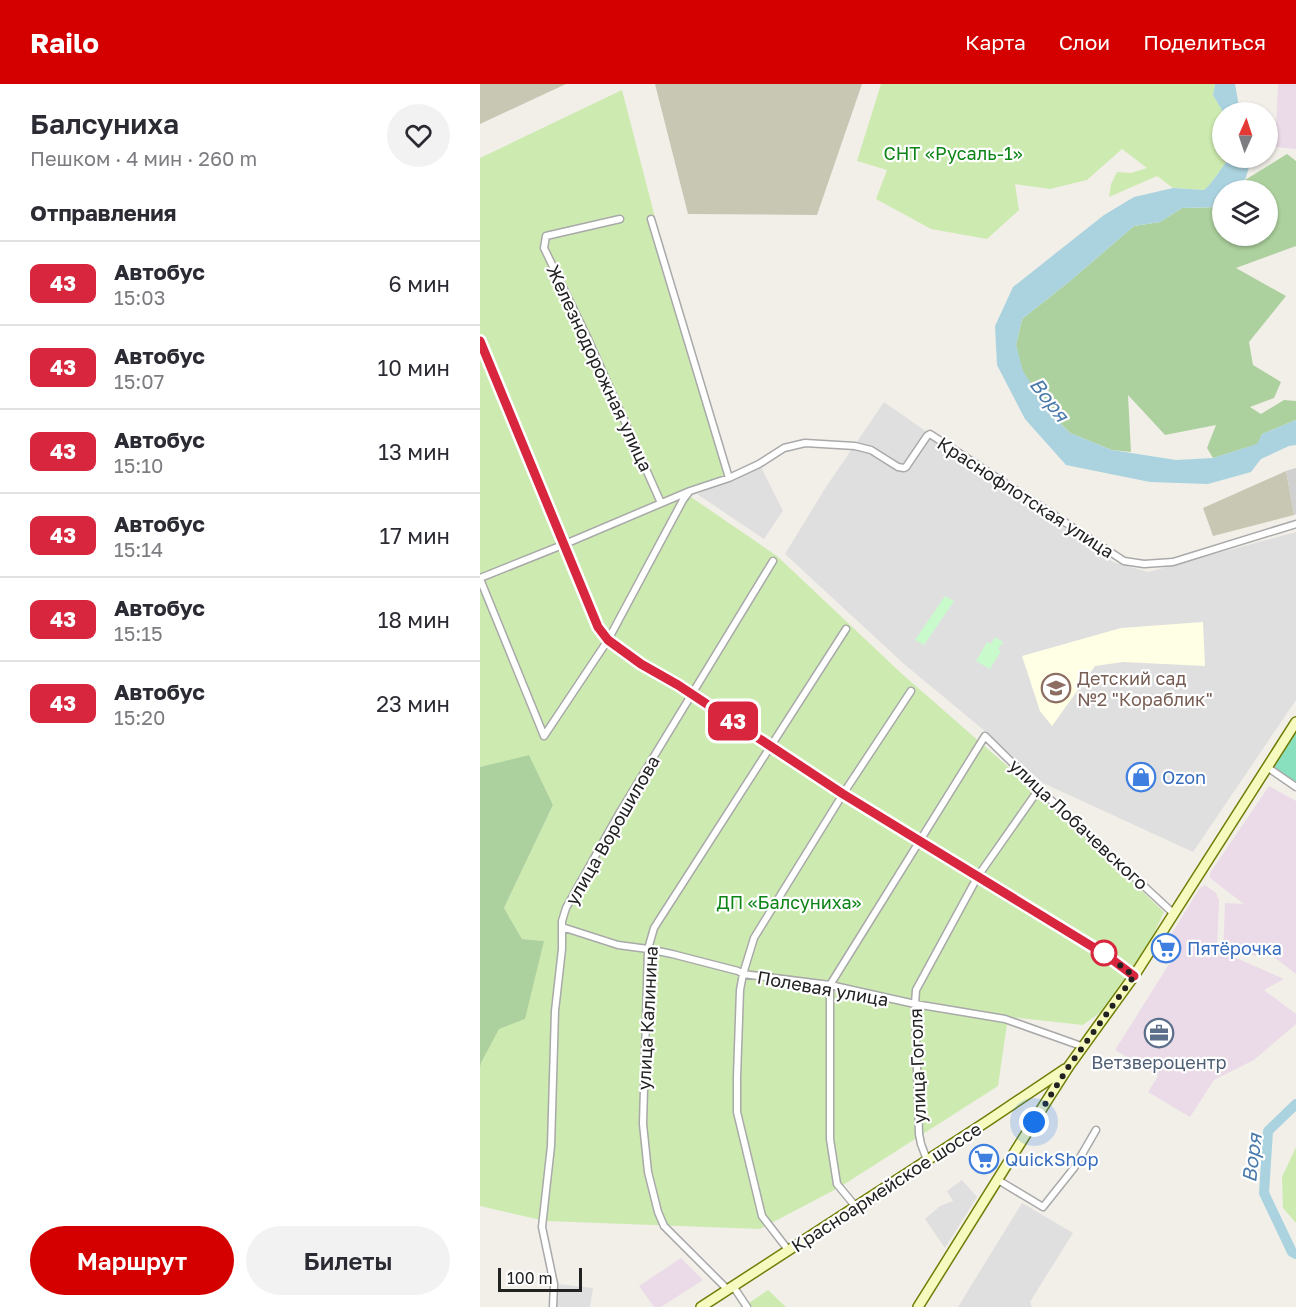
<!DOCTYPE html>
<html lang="ru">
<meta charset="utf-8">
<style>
body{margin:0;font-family:"Golos Text",sans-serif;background:#f2f2f3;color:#2b2b33;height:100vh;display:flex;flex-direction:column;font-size:22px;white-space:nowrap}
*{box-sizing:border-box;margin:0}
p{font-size:20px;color:#7c7c81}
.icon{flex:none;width:33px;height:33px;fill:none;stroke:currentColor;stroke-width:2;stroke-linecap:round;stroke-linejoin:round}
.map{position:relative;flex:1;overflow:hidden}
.panel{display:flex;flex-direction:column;background:#fff;width:480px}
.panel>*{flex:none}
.badge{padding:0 12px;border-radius:9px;font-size:21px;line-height:39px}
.needle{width:39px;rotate:3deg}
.buttons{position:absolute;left:732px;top:18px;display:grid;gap:12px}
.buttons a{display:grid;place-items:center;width:66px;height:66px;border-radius:50%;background:#fff;box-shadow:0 2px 4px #0004;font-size:30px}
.scale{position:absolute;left:18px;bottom:15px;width:84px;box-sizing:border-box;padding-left:6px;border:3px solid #222;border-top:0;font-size:16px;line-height:21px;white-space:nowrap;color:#222;-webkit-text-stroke:4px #fff;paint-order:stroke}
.you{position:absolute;width:30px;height:30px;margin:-15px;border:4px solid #fff;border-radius:50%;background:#1a73e8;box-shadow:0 0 0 9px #1a73e833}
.map>.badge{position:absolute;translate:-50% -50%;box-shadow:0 0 0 3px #fff}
h2{padding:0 30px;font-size:22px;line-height:54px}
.round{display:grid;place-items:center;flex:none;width:63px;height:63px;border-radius:32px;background:#f2f2f3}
.summary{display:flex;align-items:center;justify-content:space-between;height:102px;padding:0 30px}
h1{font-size:28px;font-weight:600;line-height:45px}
.button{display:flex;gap:12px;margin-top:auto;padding:12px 30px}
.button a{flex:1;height:69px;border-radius:36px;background:#d40000;color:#fff;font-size:24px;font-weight:600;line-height:69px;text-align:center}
.button a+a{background:#f2f2f3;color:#2b2b33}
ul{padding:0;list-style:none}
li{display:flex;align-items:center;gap:18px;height:84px;padding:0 30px;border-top:2px solid #e1e1e2}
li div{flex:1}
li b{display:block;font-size:22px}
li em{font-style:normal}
li .badge{min-width:66px;font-weight:700;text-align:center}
header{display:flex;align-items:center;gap:36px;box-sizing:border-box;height:84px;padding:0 30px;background:#d40000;color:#fff}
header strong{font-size:28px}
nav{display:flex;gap:33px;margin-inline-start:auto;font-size:21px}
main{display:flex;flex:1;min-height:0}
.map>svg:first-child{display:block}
.residential{fill:#e0dfdf}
.industrial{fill:#ebdbe8}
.education{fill:#ffffe5}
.religious{fill:#d0d0d0}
.construction{fill:#c7c7b4}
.grass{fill:#cdebb0}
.forest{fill:#add19e}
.park{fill:#c8facc}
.pitch{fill:#88e0be}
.water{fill:#aad3df}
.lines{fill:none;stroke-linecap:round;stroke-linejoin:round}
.river{stroke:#aad3df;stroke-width:10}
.street-casing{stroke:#a9a9a9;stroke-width:9}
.secondary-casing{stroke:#707d05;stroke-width:12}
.street{stroke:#fff;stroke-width:6}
.secondary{stroke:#f7fabf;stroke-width:9}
.line-casing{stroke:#fff;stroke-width:14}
.line{stroke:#d7263d;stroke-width:9}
.walk{stroke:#222;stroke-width:6;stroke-dasharray:0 10.8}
.stop-dot{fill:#fff;stroke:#d7263d;stroke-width:3}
.labels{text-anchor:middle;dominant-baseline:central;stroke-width:4.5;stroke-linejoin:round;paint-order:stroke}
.park-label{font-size:18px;fill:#0c8416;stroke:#fff}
.street-label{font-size:18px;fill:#222;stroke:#fff}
.education-label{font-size:18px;fill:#785e54;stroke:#fff;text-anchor:start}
.shop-label{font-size:18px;fill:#366cbe;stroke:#fff;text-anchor:start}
.service-label{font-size:18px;fill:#4e5e75;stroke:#fff}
.water-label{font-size:20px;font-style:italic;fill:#4a7aab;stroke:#fff}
</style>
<header>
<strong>Railo</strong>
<nav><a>Карта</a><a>Слои</a><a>Поделиться</a></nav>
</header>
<main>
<section class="panel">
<div class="summary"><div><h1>Балсуниха</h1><p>Пешком · 4 мин · 260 m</p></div><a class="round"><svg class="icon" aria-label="heart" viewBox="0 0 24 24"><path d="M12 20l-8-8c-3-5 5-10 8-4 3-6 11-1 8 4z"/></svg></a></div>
<h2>Отправления</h2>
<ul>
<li><span class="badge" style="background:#d7263d;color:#fff">43</span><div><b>Автобус</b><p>15:03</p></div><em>6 мин</em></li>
<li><span class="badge" style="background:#d7263d;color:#fff">43</span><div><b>Автобус</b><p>15:07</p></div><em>10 мин</em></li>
<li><span class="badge" style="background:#d7263d;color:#fff">43</span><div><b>Автобус</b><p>15:10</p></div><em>13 мин</em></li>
<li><span class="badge" style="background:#d7263d;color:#fff">43</span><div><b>Автобус</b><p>15:14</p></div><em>17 мин</em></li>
<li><span class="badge" style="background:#d7263d;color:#fff">43</span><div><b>Автобус</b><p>15:15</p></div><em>18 мин</em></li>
<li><span class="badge" style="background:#d7263d;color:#fff">43</span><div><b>Автобус</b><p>15:20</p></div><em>23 мин</em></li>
</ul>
<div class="button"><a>Маршрут</a><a>Билеты</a></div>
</section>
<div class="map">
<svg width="816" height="1223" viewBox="0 0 816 1223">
<rect width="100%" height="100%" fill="#f2efe9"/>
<!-- residential -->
<path class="residential" d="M404 318 633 478 668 488 816 448V616L713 768 563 699 506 648 424 580 305 470 344 406Z
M281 383 303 427 284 455 217 410Z
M482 1096 497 1113 465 1164 445 1135 460 1122 473 1117 467 1107Z
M542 1119 593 1149 550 1218 552 1223H478Z
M77 1200 113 1204 110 1223H76Z"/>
<!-- industrial -->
<path class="industrial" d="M798 0H816V65L795 63Z
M789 702 816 717V890L794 873 745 869 804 895 784 906 816 930V940L774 976 734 996 710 1033 668 1008 678 992 635 966 691 877 680 869 719 805 725 801 736 809 739 817 737 866 743 868 745 819 764 820 730 794V789Z
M201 1174 223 1196 181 1223H174L159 1202Z"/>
<!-- education -->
<path class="education" d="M723 538 725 582 643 578 615 582 572 642 560 627 542 572 641 544Z"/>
<!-- religious -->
<path class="religious" d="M816 384V430L814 431 806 387Z"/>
<!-- construction -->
<path class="construction" d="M0 0H86L0 40Z
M175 0H382L337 131 208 130Z
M806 387 814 431 733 452 723 424Z"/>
<!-- grass -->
<path class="grass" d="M401 0H735L733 11 743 28 742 74H750C740 84 735 97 724 106L693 104 677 92 629 113 631 100 637 88 651 89 667 84 642 65 607 96 570 105 535 100 539 126 507 155 451 145 396 115 407 86 377 77Z
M142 6 198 222 250 391 208 411 297 472 421 589 557 708 684 828 654 892 636 917 603 941 528 933 518 1002 360 1103 280 1145 65 1137 0 1122V985L1 979 64 857 42 855 24 824 73 721 49 672 0 683V74Z
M816 1063V1139L803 1124 802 1093Z
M288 1206 306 1223H263Z"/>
<!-- forest -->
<path class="forest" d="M807 70 816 77V162L756 184 806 212 769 258 773 281 801 298 794 314 770 323 781 330 804 316 816 317V336L782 350 778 360 733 374 727 364 736 341 685 351 648 311 651 368 632 366 590 349 568 327 542 287 536 261 542 235 590 197 654 142 680 138 702 124 742 123V152H788V106H756L765 96Z
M49 671 73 721 24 824 42 855 64 857 45 935 19 945 1 979 0 985V683Z"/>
<!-- park -->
<path class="park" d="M465 512 474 517 444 561 435 556Z
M515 553 523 558 518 565 521 567 510 585 496 577 507 558 511 560Z"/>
<!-- pitch -->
<path class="pitch" d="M816 638V703L787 683Z"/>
<!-- water -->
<path class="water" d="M735 0H755L760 28H743L733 11Z
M750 74H772L765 96 756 106H742V123L702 124 680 138 654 142 590 197 542 235 536 261 543 287 568 327 590 349 632 366 696 376 733 374 777 360 782 350 816 336V361L809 362 781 375 771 388 728 400 670 398 586 381 545 335 517 281 515 242 533 203 624 131 654 113 693 104 724 106C735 97 740 84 750 74Z"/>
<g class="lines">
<!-- river -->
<path class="river" d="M816 1020 788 1047 784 1109 812 1168 816 1170"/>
<!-- street casing -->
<g class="street-casing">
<path id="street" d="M140 135 66 152 64 164 108 255 181 419
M171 135 249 394
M0 494 85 460 210 407 249 394 279 380 304 364 325 359 375 362 391 366 418 383 424 384 426 383 447 352 450 350 644 477 664 480 693 478 816 440
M0 495 64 652
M64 652 128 556 203 416 209 408
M787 683 816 703
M82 843 138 861 168 865 192 870 258 887 263 890 350 901 435 920 525 935 604 963
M447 1076 441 1060 439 1050 435 920 436 906 498 792 559 705
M518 1096 563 1123 594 1084 616 1046
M376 1123 357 1100 350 1055V901L505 652 559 705 693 829
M309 1167 282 1132 257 1028V993L260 906 263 890 274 854 363 710 431 607
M253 1202 267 1223
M248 1206 184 1142 178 1128 168 1088 163 1040 168 865 174 844 366 545
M73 1223 74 1200 62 1143 71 1062 75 927 82 865V837L86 824 140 728 293 477"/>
</g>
<!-- secondary casing -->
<g class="secondary-casing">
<path id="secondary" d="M0 257 118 543 128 556 161 580 198 601 363 710 626 871 654 892
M221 1223 506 1038 585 985
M438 1223 566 1018 589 982 654 892 816 638"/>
</g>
<!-- street -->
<use href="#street" class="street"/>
<!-- secondary -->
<use href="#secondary" class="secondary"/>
</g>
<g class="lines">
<!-- line casing -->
<g class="line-casing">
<path id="line" d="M0 257 118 543 128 556 161 580 198 601 363 710 626 871 654 892"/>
</g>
<!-- line -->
<use href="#line" class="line"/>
<!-- walk -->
<path class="walk" d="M554 1038 589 982 654 892 624 869"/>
</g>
<!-- icons -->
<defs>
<g id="school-ring" transform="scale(1.5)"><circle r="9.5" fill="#fff" stroke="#8d6e63" stroke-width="1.5"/><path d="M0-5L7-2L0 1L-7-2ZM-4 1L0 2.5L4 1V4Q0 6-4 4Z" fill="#8d6e63"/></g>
<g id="shop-ring" transform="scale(1.5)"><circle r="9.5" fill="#fff" stroke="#3f7fe0" stroke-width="1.5"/><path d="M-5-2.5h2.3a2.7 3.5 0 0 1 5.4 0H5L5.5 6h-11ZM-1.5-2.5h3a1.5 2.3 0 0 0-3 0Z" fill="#3f7fe0"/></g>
<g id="supermarket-ring" transform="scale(1.5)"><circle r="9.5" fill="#fff" stroke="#3f7fe0" stroke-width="1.5"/><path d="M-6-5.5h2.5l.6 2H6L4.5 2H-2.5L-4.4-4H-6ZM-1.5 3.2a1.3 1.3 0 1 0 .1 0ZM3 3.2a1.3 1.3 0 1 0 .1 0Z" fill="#3f7fe0"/></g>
<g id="office-ring" transform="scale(1.5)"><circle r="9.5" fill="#fff" stroke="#5c6f8a" stroke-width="1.5"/><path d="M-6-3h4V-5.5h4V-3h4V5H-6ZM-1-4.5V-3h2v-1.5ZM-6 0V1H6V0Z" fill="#5c6f8a"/></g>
</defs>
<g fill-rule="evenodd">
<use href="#school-ring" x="576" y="604"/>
<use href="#shop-ring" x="661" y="693"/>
<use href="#supermarket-ring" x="686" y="864"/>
<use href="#office-ring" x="679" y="949"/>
<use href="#supermarket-ring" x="504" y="1075"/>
</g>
<!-- markers -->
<circle class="stop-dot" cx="624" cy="869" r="12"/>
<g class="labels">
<!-- park labels -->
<g class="park-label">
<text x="473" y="69">СНТ «Русаль-1»</text>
<text x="309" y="818">ДП «Балсуниха»</text>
</g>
<!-- street labels -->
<g class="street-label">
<text transform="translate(120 284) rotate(65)">Железнодорожная улица</text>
<text transform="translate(546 413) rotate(33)">Краснофлотская улица</text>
<text transform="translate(599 740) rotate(43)">улица Лобачевского</text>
<text transform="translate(132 746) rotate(-60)">улица Ворошилова</text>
<text transform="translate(343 904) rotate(10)">Полевая улица</text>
<text transform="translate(167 934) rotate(-87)">улица Калинина</text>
<text transform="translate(437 982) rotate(-92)">улица Гоголя</text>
<text transform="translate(406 1103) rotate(-33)">Красноармейское шоссе</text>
</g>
<!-- education labels -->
<g class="education-label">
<text x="597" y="594">Детский сад<tspan x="597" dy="21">№2 "Кораблик"</tspan></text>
</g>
<!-- shop labels -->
<g class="shop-label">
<text x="682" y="693">Ozon</text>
<text x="707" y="864">Пятёрочка</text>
<text x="525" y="1075">QuickShop</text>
</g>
<!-- service labels -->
<g class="service-label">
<text x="679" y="978">Ветзвероцентр</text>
</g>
<!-- water labels -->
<g class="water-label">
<text transform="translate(570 315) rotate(52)">Воря</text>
<text transform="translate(771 1074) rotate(-83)">Воря</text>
</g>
</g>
</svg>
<div class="buttons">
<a><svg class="needle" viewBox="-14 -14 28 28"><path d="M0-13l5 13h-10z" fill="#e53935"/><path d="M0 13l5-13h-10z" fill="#7c7c81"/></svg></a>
<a><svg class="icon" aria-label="layers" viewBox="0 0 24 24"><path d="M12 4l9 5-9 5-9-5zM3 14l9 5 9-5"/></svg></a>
</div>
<div class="scale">100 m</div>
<div class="you" style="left:554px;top:1038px"></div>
<b class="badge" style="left:253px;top:637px;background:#d7263d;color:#fff">43</b>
</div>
</main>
